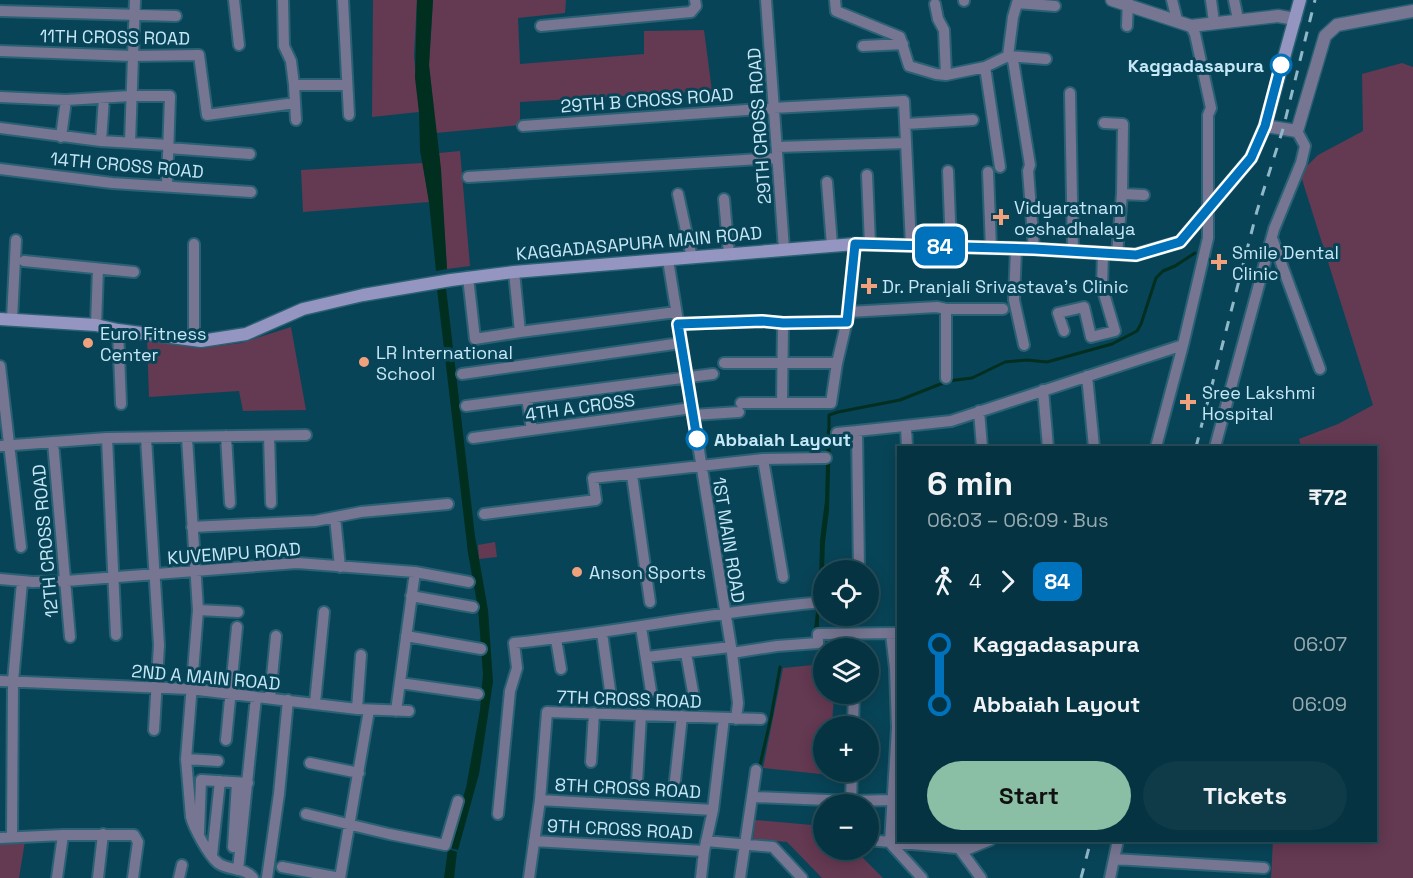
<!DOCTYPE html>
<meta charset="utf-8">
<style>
body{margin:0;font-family:"Space Grotesk",sans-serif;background:#0f3b48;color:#f1f3f6;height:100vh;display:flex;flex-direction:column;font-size:22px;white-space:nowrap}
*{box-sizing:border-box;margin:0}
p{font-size:20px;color:#98aab1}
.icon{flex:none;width:33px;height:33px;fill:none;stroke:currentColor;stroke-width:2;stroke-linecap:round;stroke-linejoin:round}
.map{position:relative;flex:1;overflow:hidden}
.details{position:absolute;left:897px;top:446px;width:480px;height:396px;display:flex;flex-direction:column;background:#063341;border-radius:0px;box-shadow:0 3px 15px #0003,0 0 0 2px #274e5a}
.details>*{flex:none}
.badge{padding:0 12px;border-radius:9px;font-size:21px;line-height:39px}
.fabs{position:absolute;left:813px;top:560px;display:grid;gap:12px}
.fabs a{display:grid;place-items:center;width:66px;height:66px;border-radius:50%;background:#063341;box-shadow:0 3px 15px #0003,0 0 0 2px #274e5a;font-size:30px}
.map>.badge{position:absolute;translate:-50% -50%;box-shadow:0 0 0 3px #fff}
.legs{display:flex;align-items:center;gap:9px;height:66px;padding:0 30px;font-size:20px}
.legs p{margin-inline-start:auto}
.head{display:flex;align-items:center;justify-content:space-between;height:102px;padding:0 30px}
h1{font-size:33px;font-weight:700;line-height:45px}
.primary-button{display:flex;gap:12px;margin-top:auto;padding:12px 30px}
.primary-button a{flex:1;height:69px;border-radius:36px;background:#8abfa5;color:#111;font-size:24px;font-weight:700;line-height:69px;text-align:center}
.primary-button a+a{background:#0f3b48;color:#f1f3f6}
ul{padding:0 30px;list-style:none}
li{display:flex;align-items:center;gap:21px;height:60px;font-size:22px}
li i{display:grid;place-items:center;width:9px;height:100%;margin:0 8px;background:currentColor}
li i::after{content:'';width:15px;height:15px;margin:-8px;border:4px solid;border-radius:50%;background:#063341}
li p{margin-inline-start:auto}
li:first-child i{background:linear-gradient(#0000 50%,currentColor 0)}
li:last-child i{background:linear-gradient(currentColor 50%,#0000 0)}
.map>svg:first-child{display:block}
.green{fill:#643952}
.water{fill:#002f20}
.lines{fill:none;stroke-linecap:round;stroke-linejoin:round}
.stream{stroke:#002f20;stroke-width:3}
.minor-casing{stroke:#2a6174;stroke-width:14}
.tertiary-casing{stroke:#2a6174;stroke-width:15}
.secondary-casing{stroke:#2a6174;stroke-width:15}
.minor{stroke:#767692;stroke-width:10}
.tertiary{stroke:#767692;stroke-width:12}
.secondary{stroke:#9595c1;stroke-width:12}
.rail{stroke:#8fb8c8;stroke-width:3;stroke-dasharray:10 10;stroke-linecap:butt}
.line-1-casing{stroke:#fff;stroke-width:14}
.line-1{stroke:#0072bc;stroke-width:9}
.stop-1-dot{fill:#fff;stroke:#0072bc;stroke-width:3}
.poi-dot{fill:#f1a17c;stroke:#084457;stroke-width:2}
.labels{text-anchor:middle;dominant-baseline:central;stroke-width:6;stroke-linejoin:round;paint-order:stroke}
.street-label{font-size:18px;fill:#c6e7f6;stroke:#084457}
.stop-label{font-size:18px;font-weight:bold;fill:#c6e7f6;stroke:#084457;text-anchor:end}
.poi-label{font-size:18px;fill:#c6e7f6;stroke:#084457;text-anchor:start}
</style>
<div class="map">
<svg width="1413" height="878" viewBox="0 0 1413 878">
<rect width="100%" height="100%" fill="#084457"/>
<!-- green -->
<path class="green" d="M373 0H417L414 56 419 112 372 117Z
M433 0H566L565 13 518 18 520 64 644 54V31L704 30 712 91 520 102V125L436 133 429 65Z
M1402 63 1413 67V878H1271L1273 840H1376V447H1301L1299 439 1338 424 1373 405 1300 173 1318 155 1363 131 1362 74Z
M460 151 470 266 447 269 439 153Z
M423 163 429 202 303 212 301 170Z
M291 327 306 410 243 411 239 391 149 397 147 340 199 348 241 343Z
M495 542 497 557 479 559 478 545Z
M823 664 824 693H834L832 726H824V771H830V775L763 768 783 668Z
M755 820 823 826 824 849H854L883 878H822L787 842 753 839Z
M25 841 19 878H0V844Z"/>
<!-- water -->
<path class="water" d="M417 0H433L429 65 441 169 447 269 436 271 429 202 420 150 419 112 415 78Z
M446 288 475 536 488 610 493 682 479 774 458 850 447 847 466 788 480 710 483 674 478 608 468 553 437 289Z
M827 429 831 430 829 510 825 542 823 593 819 614V629H814L819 588 820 540 825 501Z
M448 849 457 852 454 878H444Z"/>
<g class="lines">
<!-- stream -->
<path class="stream" d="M829 432V415L838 412 900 400 948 381 972 378 1005 362 1027 360 1047 362 1112 344 1137 331 1141 324 1156 278 1163 271 1175 266 1195 253
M760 765 771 717 780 667"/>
<!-- minor casing -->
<g class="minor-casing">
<path id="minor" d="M234 0 239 45
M283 0 284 46 291 61 294 85
M343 0 349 115
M766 0 784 249
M835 0 836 11 900 37 909 66 936 74 946 75 985 67 1008 56 1046 59
M964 0V1
M1018 0 1013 17 1008 56 1013 60 1030 165 1028 171 1034 249
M1172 0 1177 20
M1211 0 1214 22
M1234 0 1238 19
M1017 3 1055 6
M935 4 938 19 944 30 946 75
M0 11 176 16
M541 26 691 12 696 6 695 0
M1127 26 1128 0
M863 46 903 44
M0 51 132 56 199 55 207 115 295 103
M985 67 1000 167
M1070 93 1073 251
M0 97 66 100 130 96H170L167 185
M296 120 294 85H347
M1104 123 1123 124 1122 194 1117 254
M906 124 973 120
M523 126 773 108 904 101 911 245
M0 128 101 141 168 145
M61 137 66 100
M101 141 104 98
M130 142 135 0
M777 147 906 143
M168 148 250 154
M0 169 112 183 251 192
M948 171 951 246
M988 172 991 248
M867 175 870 244
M468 177 777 158
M827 182 832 245
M678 194 692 258
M1122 194 1144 195
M724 199 729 254
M1272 238 1320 369
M1016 249 1014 300 1024 345
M668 260 732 653 738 703 736 719
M24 261 134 272
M514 272 520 332 676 312
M468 277 475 339 520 332
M946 309V378
M849 312 937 307 946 309H1003
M12 319 16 240
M678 324 762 321 783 323 847 322
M96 325 98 269
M118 330 121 404
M1064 331 1058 313 1084 307 1091 337 1115 331 1102 287 1103 253
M194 340V244
M724 363H837
M0 366 21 547
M462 374 681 343
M1087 376 1094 447
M1043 390 1048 447
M527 398 532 430
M741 403H831L837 363 849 312 855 244
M782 403 783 323
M466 406 713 374
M979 411 982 447
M693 415 739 412
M906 426 907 447
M837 433 857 431
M226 436 230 503
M269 436 271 503
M107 438 116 635
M146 438 159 645 154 730
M187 438 198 610 186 759 191 817C194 828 208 855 218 863 229 871 245 867 253 878
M473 438 692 408
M53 442 70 637
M0 446 107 438 306 435
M1156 447 1183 345 1208 238V115L1211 108 1195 34 1191 26
M1215 447 1274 229 1301 163 1305 146 1297 131
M763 459 783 577
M632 475 650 602
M484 514 596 500 593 478 763 459 826 458
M335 517 340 567
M192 527 315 521 361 512 448 504
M859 570 857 431 951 421 1183 345
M0 579 33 582 66 581 297 563 415 572 469 582
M411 596 473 607
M198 610 238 612
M641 627 651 691
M602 633 610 690
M851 634 852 648
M891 634 895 668 897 728 890 843 922 878
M406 636 481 649
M556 639 561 669
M686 653 693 692
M732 653 777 646 818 643V634L898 633
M647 657 730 647
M0 681 190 689 357 709 409 711
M400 683 478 694
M270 698 276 636
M315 703 324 612
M357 709 361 655
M396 711 415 572
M853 726 854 693
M226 740 237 627
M186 759 218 761
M591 762 594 713
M310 763 359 773
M675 781 682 716
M637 783 641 715
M754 797 851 801 892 800
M540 800 713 810
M851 801 852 771
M306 814 389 834 445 845 458 801
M498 814 510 691 517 668 514 643C614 633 712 612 813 603
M199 833 201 780 248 783
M12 837 13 681 22 582
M0 838 63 835H134L138 842 133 878
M868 840 968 849 990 840
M534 841 704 851
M706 841 773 847 802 878
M233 847 237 783
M959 848 981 878
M212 855 220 781
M1114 859 1264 868
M282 867 340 878 369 710
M238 870 256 697
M57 878 63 835
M98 878 103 834
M179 878 182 865
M267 878 279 794 288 700
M529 878 540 800 547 712 761 719
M701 878 704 851 713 810 724 718
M740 878 756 770
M1110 878 1118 840"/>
</g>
<!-- tertiary casing -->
<g class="tertiary-casing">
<path id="tertiary" d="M1112 0 1191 26 1278 16 1295 19
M1265 126 1297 131 1325 36 1337 25 1413 11"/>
</g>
<!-- secondary casing -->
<g class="secondary-casing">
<path id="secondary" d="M0 319 96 325 118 330 201 341 246 334 303 309 363 295 451 280 514 272 855 244 1034 249 1135 255 1180 242 1251 158 1265 126 1300 0"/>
</g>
<!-- minor -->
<use href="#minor" class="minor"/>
<!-- tertiary -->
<use href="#tertiary" class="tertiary"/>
<!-- secondary -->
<use href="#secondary" class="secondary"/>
<!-- rail -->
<path class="rail" d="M1196 447 1257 211 1283 129 1315 0
M1081 878 1091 840"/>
</g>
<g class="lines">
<!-- line-1 casing -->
<g class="line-1-casing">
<path id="line-1" d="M697 439 678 324 762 321 783 323 847 322 855 244 1034 249 1136 255 1180 242 1251 158 1265 126 1281 65"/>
</g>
<!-- line-1 -->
<use href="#line-1" class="line-1"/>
</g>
<!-- markers -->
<g class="stop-1-dot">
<circle cx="1281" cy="65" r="10"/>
<circle cx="697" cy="439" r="10"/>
</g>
<g class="poi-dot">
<path d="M998 208h6v6h6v6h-6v6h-6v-6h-6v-6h6z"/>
<path d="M1216 253h6v6h6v6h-6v6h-6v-6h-6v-6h6z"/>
<path d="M866 277h6v6h6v6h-6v6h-6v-6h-6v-6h6z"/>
<circle cx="88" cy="343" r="6"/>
<circle cx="364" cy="362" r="6"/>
<path d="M1185 393h6v6h6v6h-6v6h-6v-6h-6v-6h6z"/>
<circle cx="577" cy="572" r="6"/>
</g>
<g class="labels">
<!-- street labels -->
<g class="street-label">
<text transform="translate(115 37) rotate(1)">11TH CROSS ROAD</text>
<text transform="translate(647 100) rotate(-4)">29TH B CROSS ROAD</text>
<text transform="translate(759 126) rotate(-94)">29TH CROSS ROAD</text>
<text transform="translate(127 165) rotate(5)">14TH CROSS ROAD</text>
<text transform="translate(639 243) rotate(-5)">KAGGADASAPURA MAIN ROAD</text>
<text transform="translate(580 407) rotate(-8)">4TH A CROSS</text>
<text transform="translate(729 540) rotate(81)">1ST MAIN ROAD</text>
<text transform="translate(45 541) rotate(-95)">12TH CROSS ROAD</text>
<text transform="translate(234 553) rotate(-4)">KUVEMPU ROAD</text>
<text transform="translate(206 677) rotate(5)">2ND A MAIN ROAD</text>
<text transform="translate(629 699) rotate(2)">7TH CROSS ROAD</text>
<text transform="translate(628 788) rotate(3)">8TH CROSS ROAD</text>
<text transform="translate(620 829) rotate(3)">9TH CROSS ROAD</text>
</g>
<!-- stop labels -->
<g class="stop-label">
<text x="1264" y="65">Kaggadasapura</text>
<text x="714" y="439" text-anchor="start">Abbaiah Layout</text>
</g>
<!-- poi labels -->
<g class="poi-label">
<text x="1014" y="207">Vidyaratnam<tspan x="1014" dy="21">oeshadhalaya</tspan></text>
<text x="1232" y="252">Smile Dental<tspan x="1232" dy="21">Clinic</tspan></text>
<text x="882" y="286">Dr. Pranjali Srivastava's Clinic</text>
<text x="100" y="333">Euro Fitness<tspan x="100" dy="21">Center</tspan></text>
<text x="376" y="352">LR International<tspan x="376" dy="21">School</tspan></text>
<text x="1202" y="392">Sree Lakshmi<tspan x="1202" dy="21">Hospital</tspan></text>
<text x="589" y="572">Anson Sports</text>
</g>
</g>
</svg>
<div class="fabs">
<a><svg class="icon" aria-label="locate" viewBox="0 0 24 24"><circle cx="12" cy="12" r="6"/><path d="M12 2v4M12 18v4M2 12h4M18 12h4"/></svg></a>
<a><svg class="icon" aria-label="layers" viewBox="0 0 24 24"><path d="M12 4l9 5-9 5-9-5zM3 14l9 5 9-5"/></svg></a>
<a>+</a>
<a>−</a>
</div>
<b class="badge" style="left:940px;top:246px;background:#0072bc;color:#fff">84</b>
<section class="details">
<div class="head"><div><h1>6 min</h1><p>06:03 – 06:09 · Bus</p></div><b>₹72</b></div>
<div class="legs"><svg class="icon" aria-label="walk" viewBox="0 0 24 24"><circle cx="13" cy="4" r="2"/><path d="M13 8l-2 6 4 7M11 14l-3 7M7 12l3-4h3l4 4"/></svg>4<svg class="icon" aria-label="forward" viewBox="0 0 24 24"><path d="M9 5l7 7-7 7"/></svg><b class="badge" style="background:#0072bc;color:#fff">84</b></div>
<ul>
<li><i style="color:#0072bc"></i><b>Kaggadasapura</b><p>06:07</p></li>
<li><i style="color:#0072bc"></i><b>Abbaiah Layout</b><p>06:09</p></li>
</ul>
<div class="primary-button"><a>Start</a><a>Tickets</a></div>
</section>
</div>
